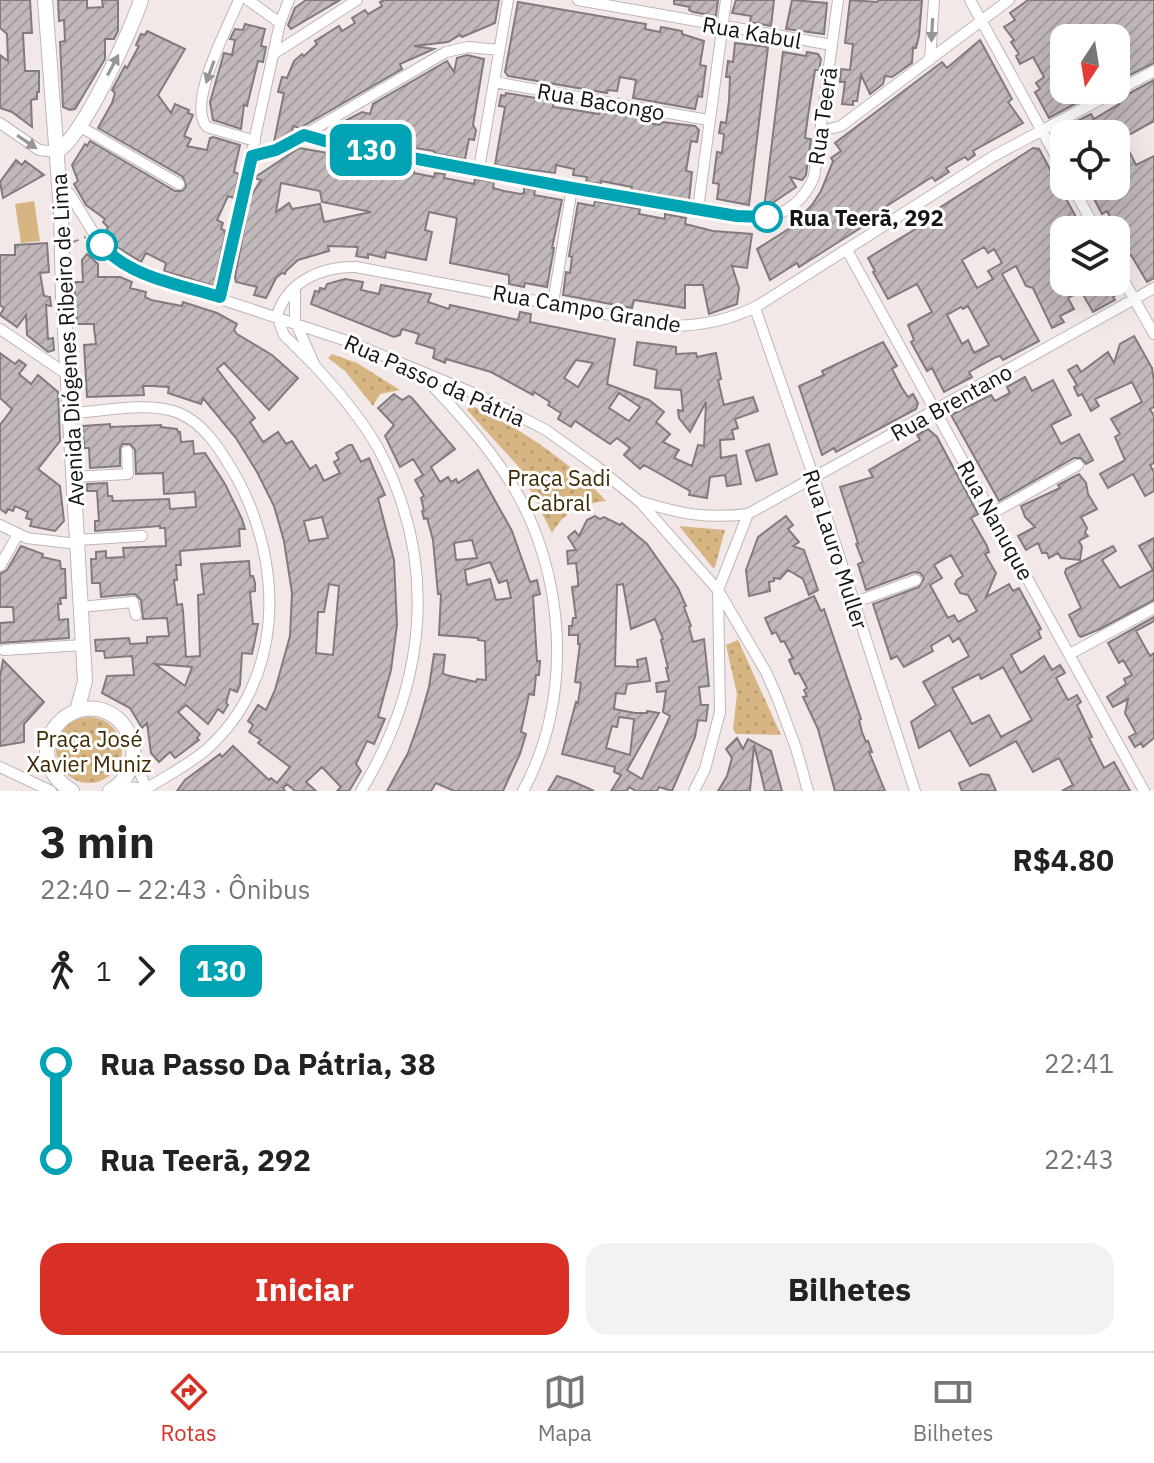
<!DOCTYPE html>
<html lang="pt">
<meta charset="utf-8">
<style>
body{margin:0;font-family:"IBM Plex Sans",sans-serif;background:#f2f2f2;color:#222;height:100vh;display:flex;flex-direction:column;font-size:30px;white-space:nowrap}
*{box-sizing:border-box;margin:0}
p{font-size:26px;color:#767676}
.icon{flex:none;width:44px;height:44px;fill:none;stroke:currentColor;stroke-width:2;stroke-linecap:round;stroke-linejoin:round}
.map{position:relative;height:791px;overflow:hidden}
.sheet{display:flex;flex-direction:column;background:#fff;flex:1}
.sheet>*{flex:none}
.badge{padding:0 16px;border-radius:12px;font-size:28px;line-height:52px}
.needle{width:52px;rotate:192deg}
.controls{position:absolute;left:1050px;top:24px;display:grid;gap:16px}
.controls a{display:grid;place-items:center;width:80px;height:80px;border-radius:16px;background:#fff;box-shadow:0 8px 32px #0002;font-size:40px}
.map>.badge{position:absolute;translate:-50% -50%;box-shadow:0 0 0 4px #fff}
.legs{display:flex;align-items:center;gap:12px;height:88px;padding:0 40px;font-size:26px}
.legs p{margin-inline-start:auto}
.head{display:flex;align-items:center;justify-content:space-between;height:136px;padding:0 40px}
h1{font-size:44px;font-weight:700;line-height:60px}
.action{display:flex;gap:16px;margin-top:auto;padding:16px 40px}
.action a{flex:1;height:92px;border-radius:24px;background:#d93025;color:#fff;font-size:32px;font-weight:700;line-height:92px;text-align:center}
.action a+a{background:#f2f2f2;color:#222}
ul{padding:0 40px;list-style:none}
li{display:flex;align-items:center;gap:28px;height:96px;font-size:30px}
li i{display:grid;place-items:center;width:12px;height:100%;margin:0 10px;background:currentColor}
li i::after{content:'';width:20px;height:20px;margin:-10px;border:6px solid;border-radius:50%;background:#fff}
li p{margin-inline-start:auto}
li:first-child i{background:linear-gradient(#0000 50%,currentColor 0)}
li:last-child i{background:linear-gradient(currentColor 50%,#0000 0)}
.tabs{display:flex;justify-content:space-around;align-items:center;height:112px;border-top:2px solid #e0e0e0;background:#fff;font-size:22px;color:#767676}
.tabs a{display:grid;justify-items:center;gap:4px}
.tabs .on{color:#d93025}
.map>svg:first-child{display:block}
.park{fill:url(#park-dots)}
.pitch{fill:#d6b583}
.building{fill:url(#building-hatch);stroke:#837a7d;stroke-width:2;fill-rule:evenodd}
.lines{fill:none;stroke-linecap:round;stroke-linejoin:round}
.minor-casing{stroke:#c0b6b5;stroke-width:12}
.major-casing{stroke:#c0b6b5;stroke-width:16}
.path{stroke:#918989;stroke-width:2;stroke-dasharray:6 6;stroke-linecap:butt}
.minor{stroke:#fff;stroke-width:10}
.major{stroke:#fff;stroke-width:14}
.oneway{fill:#979595}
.line-1-casing{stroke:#fff;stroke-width:18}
.line-1{stroke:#00a3b4;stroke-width:12}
.stop-1-dot{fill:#fff;stroke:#00a3b4;stroke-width:4}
.labels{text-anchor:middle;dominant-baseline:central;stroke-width:6;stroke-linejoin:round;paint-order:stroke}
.street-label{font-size:22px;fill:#171313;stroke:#fff}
.stop-label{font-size:22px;font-weight:bold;fill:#171313;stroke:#fff;text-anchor:start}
.park-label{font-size:22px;fill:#3f2901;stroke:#fff}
</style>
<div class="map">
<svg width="1154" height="791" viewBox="0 0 1154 791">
<defs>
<pattern id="park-dots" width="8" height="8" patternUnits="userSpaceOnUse" patternTransform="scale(2)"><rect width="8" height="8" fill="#d6b583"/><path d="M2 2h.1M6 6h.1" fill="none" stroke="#b79b70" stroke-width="1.8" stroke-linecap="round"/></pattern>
<pattern id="building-hatch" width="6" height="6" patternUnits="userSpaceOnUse" patternTransform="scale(2)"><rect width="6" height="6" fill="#c1b8bb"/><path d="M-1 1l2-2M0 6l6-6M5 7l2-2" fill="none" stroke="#a59da0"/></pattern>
</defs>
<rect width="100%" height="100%" fill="#f3e8e8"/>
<!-- park -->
<path class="park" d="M332 354 357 363 400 390 380 394 373 406 345 371 328 358Z
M470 405C513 423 576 466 606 501 581 504 565 511 552 533L518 466 467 410Z
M679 526 725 530 715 567 713 568Z
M738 640 781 735 736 734 733 729 737 694 726 645Z
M56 750a33 33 0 1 1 66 0a33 33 0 1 1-66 0Z"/>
<!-- pitch -->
<path class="pitch" d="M34 201 40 241 21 243 15 204Z"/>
<!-- building -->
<path class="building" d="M0 0H30L32 33H23L25 71H39V92H37V99L31 100 32 127 12 112 0 108V55L8 61 7 34 0 28Z
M58 0H87V8L103 7 102 0H118V31L114 39H105V59L75 109 70 110 63 107 60 42 65 41 64 20 59 21Z
M306 0H340L291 29 288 25 295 8Z
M384 0H499L495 23 462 37 460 35 448 42 414 46 434 49 400 64 402 69 300 128 293 126 292 132 274 142 284 93 278 92 282 77 287 78 294 61 302 54 304 56 317 44 315 41 339 26 342 31 355 23 352 18 365 10 368 14 382 6 380 2Z
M674 0H718L716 16 693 12 689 10 690 7 674 4Z
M736 0H774L771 26 750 22 751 16 732 13Z
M792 0 827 3 824 34 786 29Z
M850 0 877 2 879 0H922L919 36 916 48H913L912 63 892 77 885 76 883 84 870 94 861 75 857 101H853V105L842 104 845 82H840L841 69 850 70 853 44 845 43Z
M1028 0H1154V63L1116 82V38H1064V90H1101L1049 118 1035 92 1040 89 1036 83 1044 77 1033 57 1020 64 1016 56 1019 54 1011 42 1014 40 1004 27 1015 20 1010 13Z
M518 2 646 24 645 29 660 32 661 27 682 31V34L704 41 700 65 706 66 702 97 698 96 695 109 633 98 636 80 620 77 617 91 608 90 607 93 508 76 505 72Z
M245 24 265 29 261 46 266 47 263 62 258 61 247 106 244 105 241 129 213 120 210 102 224 53 232 55 235 40 230 39 235 29 243 30Z
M147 31 185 49 158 95 171 113 175 104 189 110 188 113 193 115 184 136 191 139 187 146 207 150 210 138 213 137 240 145 234 172 239 174 234 198 228 196 217 220 223 223 221 229 226 231 214 286 164 271 166 263 146 253 141 262 117 247 105 233 108 227 103 222 105 219 86 205 74 184 78 181 72 165 85 144 87 146 90 141 175 191H182L186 187 183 177 98 128 112 103 115 93 112 90 125 66 127 68 139 46 136 45 141 34 145 35Z
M980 40 1012 99 1008 102 1023 123 973 151 975 155 968 160 965 157 946 168 949 172 935 181 932 177 868 218 870 222 818 255 799 267 797 263 770 280 757 249 790 228 812 205 821 191 833 161 831 158 841 151 835 143 942 62 947 68Z
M735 43 768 47 749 205 717 199 719 184 713 183 717 152 722 153 724 134 719 133 721 122 726 123 729 101 730 77H726L728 61 733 62Z
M783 52 806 56 807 52 818 54 821 59 819 70H815L808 116 805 138 811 139 806 175 802 180 790 177 796 187 774 202 773 207 764 208Z
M467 55 484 59 473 125 476 130 474 140 469 139 465 159 434 153V151L340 136 343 122 362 112 370 114 373 104 447 61 454 72 457 58Z
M1154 80V121L1116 142V134H1058L1059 130 1091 114 1094 119 1119 104 1117 100Z
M506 93 554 101 553 107 568 109 599 114 600 109 644 117V122L659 125 663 122 695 126 699 130 697 142 691 141 686 171 692 172 689 200 631 190 632 187 601 181V184L586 182 587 177 573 175 574 169 556 165 555 173 495 165 505 107 499 106 501 95 505 96Z
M299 148 408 167 414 168V173L434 177 435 173 445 174 444 178 474 184 475 179 494 182 493 188 504 191 521 194 524 193V188L535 190 534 195 562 200 552 248H554L547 287 525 283 524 287 509 284V275L450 263 457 218 429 212 425 230 432 232 426 260 386 252 385 258 368 254V258L356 256 358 247 328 246 329 251 298 260 286 271 285 274 282 273 276 278 266 298 254 295 257 287 236 282 235 277 250 198 261 180 254 178ZM281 183 320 191 322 202 371 212 324 222 320 204 292 209 289 203 276 212Z
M1033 148 1039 149 1083 230H1064V282H1112L1118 294 1113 297 1115 300 1093 312 1081 291 1068 298 1074 309 1060 316 1064 322 1052 328 1033 288 1026 286 1016 266 1002 274 1039 341 1003 360 1000 356 996 357 969 372 972 377 944 392 932 368 927 371 911 342 914 340 908 325 932 312 917 284 888 299 873 272 875 271 868 258 935 217 933 212ZM984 247 988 253 994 249 1002 263 988 271 993 279 977 288 962 260ZM968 306 989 345 974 353 968 340 962 344 947 315 961 307 963 309Z
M1116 148 1128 149 1136 165 1154 156V278L1147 282 1131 255 1127 257 1116 238V228L1107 211 1102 214 1090 191 1098 186H1116Z
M16 160 22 165 25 161 44 175 3 198 0 182Z
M595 201 640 209 639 214 655 217 665 219V214L686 218 685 224 713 231 752 234 747 268 732 266 739 288 737 304 709 314 703 285H685V308L634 300 632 308 563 295 566 272 570 273 572 257 569 256 578 203 594 206Z
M47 243 49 272 40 273 44 296 50 297 51 306 46 305 48 339 53 338 54 350 48 352 27 335 26 315 17 327 0 315 4 308 0 305V255H15V245Z
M87 254 98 264V277H120L132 282 130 288 146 292 145 297 151 300 182 306 183 302 217 313 237 324 234 330 237 334 272 355 298 378 269 410 224 363 217 369 255 418 250 422 263 442 278 432 286 444 292 441 310 469 316 465 324 481 340 473 334 462 339 459 336 453 349 445H352L361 462 369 458 385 495 378 498 394 560 397 625 391 670 378 717 385 719 374 744 367 741 356 764 361 771 349 791H337L341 787 322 767 306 782 316 791H295L287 784 283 788 285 791H177L185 780 220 754 222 757 233 746 269 780 271 778 277 783 290 767 258 743 261 740 249 732 253 725 248 721 258 705 266 710 275 690 290 636 292 593 284 541 274 506 257 472 236 438 203 398 201 404 168 393 169 387 152 386H143L144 395 87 397 84 345 96 344 94 328V324H77L74 282H83L82 260ZM322 517 328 538 309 541 304 521ZM329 584 339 586 333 655 316 653 318 612H324Z
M345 279 363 282 361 290 379 294 381 285 431 294 428 302 449 309 450 305 518 320 520 312 531 314 530 322 615 339 607 384 649 400 664 412 656 422 670 434 663 442 679 450 674 458 692 466 698 445 704 446 706 402 690 432 679 418 678 410 683 411 681 390 655 388 657 370 634 365 637 342 676 347V354L696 353 697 357 716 353 721 379 718 380 724 405 753 397 758 411 735 419 738 428 732 430 734 439 720 440 721 458 736 455 741 484 727 486 725 475 710 477 707 498 689 495 690 491 644 465 640 469 624 455 630 448 617 438 610 444 575 421 571 427 558 419 561 413 548 405 550 402 534 392 533 395 491 372 446 359 445 363 433 358 435 349 416 343 419 334 402 329 400 335 394 337 311 304 315 291 319 292 320 288 325 289 327 284ZM576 360 593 363 578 387 564 378ZM619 393 640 407 629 421 609 408Z
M1134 336 1152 368 1154 381V407L1150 409 1154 416V463L1150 465 1154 472V491L1145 496 1133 474 1108 488 1100 474 1125 460 1115 437 1120 434 1111 419 1142 402 1132 382 1095 399 1099 406 1091 411 1082 394 1078 396 1074 387 1077 385 1068 370 1077 365 1081 372 1108 352 1114 363 1120 344Z
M883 342 897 366 892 369 902 388 908 397 913 394 918 403 916 409 836 452 834 448 822 455 799 386 824 375 822 371Z
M0 353 15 364 19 360 26 365 19 374 31 384 38 375 58 392 60 441 38 469 60 486 64 521 55 531 30 526 32 520 26 518 28 512 15 506 13 511 8 509 6 513 0 509V425L12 409 0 398Z
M1025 377 1032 391 1053 380 1071 415 1051 425 1061 444 1079 434 1093 460 1086 464 1081 458H1074L999 501 951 415 991 395 995 401 1010 393 1007 387Z
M394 394 402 400 409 396 412 398 455 449 431 467 440 482 448 477 451 482 456 479 458 483 478 470 512 531 530 582 537 580 540 594 533 596 537 661H540L539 675H536L534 695 529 694 521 732 526 734 520 754 503 791H454L436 783 431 791H387L408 753 419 722 429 687 434 654 445 655 443 673 446 675 476 682 477 679 486 680 485 641 478 640V638L439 635 441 594H438L433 540 427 518 424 519 422 511 424 510 421 498 424 496 415 480 423 475 413 459 400 467 385 436 394 425 378 408ZM472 540 477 558 456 560 454 543ZM490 562 499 583 507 580 511 598 496 600 490 579 467 585 465 570Z
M110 424V427L161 425V427L177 429 178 432H180L181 442 193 441 194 454 205 453 225 484 242 519 245 529H239L240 546 180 551 181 565H176L177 580H174L177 605 182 604 183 611 186 657 200 656 198 595 204 594 201 564 249 561 250 576H253L255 583V591L250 592 253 624H258L255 640 252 654 242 653 240 685 237 692 230 689 226 703 228 705 223 713 218 709 208 724 186 705 178 712 200 734 197 738 199 740 175 758 170 752 159 762 151 753 147 723 142 728 130 708 102 693 107 676 134 675 132 656 105 658 104 651H96L95 640 129 638 130 644 147 643V637L169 636 167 618 143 619 141 600 135 594 101 597 100 583H92L91 559H96V552L106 551V558L124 557 123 548 166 546 165 528H160V526L95 531V521H99L97 491H87V484L107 483 108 496H112L113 501 169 499 170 509 196 507 195 492 164 494 163 473 136 474 135 450 130 444H123L120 448V466L90 468 89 448H84L83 426ZM155 664 192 667 185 686Z
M928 429 937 437 978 514 971 518 987 546 989 552 985 554 996 573 986 597 1009 584 1013 591 1019 588 1041 629 1038 631 1041 638 1011 655 1019 670 1021 673 1044 656 1052 670 1060 665 1065 673 1056 678 1068 700 1077 695 1081 702 1077 705 1092 737 1089 738 1104 768 1114 762 1130 791H1062L1073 785 1059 758 1033 772 1016 741 970 766 950 730 919 748 911 722 936 705 923 682 969 656 959 638 953 642 949 635 931 646 933 651 904 667 897 656 891 659 873 604 919 587 924 578 920 573 914 572 866 590 858 564 863 562 856 544 858 543 840 487 873 477 869 470 920 440 917 435ZM951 555 963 576 957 580 955 584 960 593 968 595 977 611 958 622 954 615 948 618 930 585 942 578 934 565ZM1003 667 1032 720 1001 737 989 715 972 724 952 688 979 674 981 679Z
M769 444 777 474 756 481 746 451Z
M1079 474 1086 483 1088 494 1097 509 1081 517 1087 528 1085 533 1088 536 1079 541 1082 547 1080 560 1061 558 1058 553 1049 558 1047 553H1042L1038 543 1026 550 1018 536 1035 527 1025 517 1021 506 1060 488 1058 485Z
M595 516 600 519 604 517 620 525 622 523 647 544 678 588 686 606 684 607 691 626 689 627 693 642 704 639 709 686 699 687 701 705H708L706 721 698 720 695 737 672 791 659 787 657 791H636L629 787 627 791H611L621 775 614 772 615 767 562 754 576 702 578 703 581 683 575 682 580 644H578V635H569V626H572L573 618H576L572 587 578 586V580L576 563 568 564 567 551 576 550 568 537 575 531 579 536 587 520ZM623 584 631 629 655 619 663 639 661 640 668 668H666L669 681 656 683 657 692 666 691 663 712 670 716 642 779 627 770 659 713 647 711V713H635L614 709 616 693 625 694 627 684 650 681 646 658 637 660 638 667 615 666 617 585ZM619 717 634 719 630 755 606 748 612 726 617 727Z
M786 516 793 525 788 529 799 542 793 546 804 550 818 590 809 595 803 579 788 570 780 579 774 578V581L769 582 770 591 749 596 746 570 758 537Z
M1154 538V600L1100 629 1081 637 1079 636 1069 615 1081 608 1065 573 1066 569 1113 546 1116 551 1102 560 1120 588 1153 570 1139 546Z
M21 546 43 554 42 557 60 561 61 569H65L66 598H60L61 604H58L59 620 68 619 69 638 0 643V623L14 622 13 607H0V574L7 570Z
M814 596 821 611 824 609 861 719 859 720 862 732 866 742 868 741 872 752H869L885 791H835L818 729 803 697 807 696 804 690 807 688 799 673 795 674 789 660 793 658 784 641 781 642 776 632 772 634 765 618Z
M1154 617V621L1136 631 1150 656 1154 653V738L1143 747 1141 743 1135 747 1129 737 1136 733 1125 713 1128 699 1113 707 1107 697 1126 684 1124 679 1132 675 1123 660 1119 663 1108 643Z
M3 660 44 702 24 724V742L0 746V677Z
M737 738 743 749 748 739 771 751 782 791H765L754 745 750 791H718L727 776 732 758 726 749Z
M981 774 989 775 996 791H962L959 783Z
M557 776 572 781 594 791H548Z"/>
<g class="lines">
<!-- minor casing -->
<g class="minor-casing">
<path id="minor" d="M239 0C228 27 186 104 207 127L255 141
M248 0 280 23
M578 0 832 45
M970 0 1064 171
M275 53 357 0
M930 60 934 0
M494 82 708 120
M0 123 39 150 56 152
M79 126 179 184
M822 131 841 126 1009 0
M304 135 332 143C438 162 544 183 650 201 683 206 733 221 764 217 788 215 805 198 814 177L838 0
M252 156 276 150 304 135 446 52 468 47 499 50
M479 169 508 0
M59 186 69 193 98 240 121 262 166 281 350 342 478 395 546 430 596 466 640 502 718 590 766 672 777 697 796 748 808 791
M1072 186 1096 230
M698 209 726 0
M847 250 1144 791
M1116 267 1154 334
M295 287V321L315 366 284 335 277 316C287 281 323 266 356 267L669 326C701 326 731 320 759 305L992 157 1154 71
M220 297 280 23 289 0
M553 303 572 188
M755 308 814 478 915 791
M0 329 68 375
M315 366C338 391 361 418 378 448 439 562 427 683 361 791
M422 375C454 408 486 443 511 483 566 572 574 698 523 791
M70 413C100 412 144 402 173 411 204 420 223 454 238 480 284 567 284 680 207 749 189 765 166 776 146 789
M73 477 128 474 127 451
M642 502C681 514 707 519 748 514L1154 288
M993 513 1078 465
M0 525 27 538 77 544
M77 540 142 536
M0 566 18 534
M853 603 916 580
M80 607 133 602 136 615
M4 650 83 645
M1070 654 1154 608
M134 760 148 791
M0 767 51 791
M118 786 146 789
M694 791 705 769 720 712 718 590 748 514"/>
</g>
<!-- major casing -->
<g class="major-casing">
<path id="major" d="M45 0 61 211 63 296 85 681 77 711
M56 152C82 139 131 31 141 0
M72 791C57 782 47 768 47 750 48 738 54 726 64 718 112 682 165 757 110 791"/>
</g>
<!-- path -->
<path class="path" d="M73 242 86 237"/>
<!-- minor -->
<use href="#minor" class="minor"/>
<!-- major -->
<use href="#major" class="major"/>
</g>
<!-- one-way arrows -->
<defs><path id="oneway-solid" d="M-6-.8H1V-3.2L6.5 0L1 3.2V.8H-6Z" transform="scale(2)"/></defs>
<g class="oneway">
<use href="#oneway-solid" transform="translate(932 30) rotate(93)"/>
<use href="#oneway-solid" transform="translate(113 65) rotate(-62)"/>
<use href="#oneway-solid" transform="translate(210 72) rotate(110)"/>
<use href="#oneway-solid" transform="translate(27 142) rotate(34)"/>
</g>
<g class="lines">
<!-- line-1 casing -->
<g class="line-1-casing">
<path id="line-1" d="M102 245C128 277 182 285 220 297L252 156 276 150 304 135 332 143 572 188 737 216 767 217"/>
</g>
<!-- line-1 -->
<use href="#line-1" class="line-1"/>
</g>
<!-- markers -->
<g class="stop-1-dot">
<circle cx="767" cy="217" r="14"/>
<circle cx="102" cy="245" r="14"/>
</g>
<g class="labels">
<!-- street labels -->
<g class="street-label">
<text transform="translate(752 32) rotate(10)">Rua Kabul</text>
<text transform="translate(601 101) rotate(10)">Rua Bacongo</text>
<text transform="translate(822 116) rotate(-82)">Rua Teerã</text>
<text transform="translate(587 308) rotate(10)">Rua Campo Grande</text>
<text transform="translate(67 340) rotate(-93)">Avenida Diógenes Ribeiro de Lima</text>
<text transform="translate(435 380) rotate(24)">Rua Passo da Pátria</text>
<text transform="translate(951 402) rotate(-29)">Rua Brentano</text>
<text transform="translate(996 520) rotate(61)">Rua Nanuque</text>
<text transform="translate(836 549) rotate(72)">Rua Lauro Muller</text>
</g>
<!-- stop labels -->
<g class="stop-label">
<text x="789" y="217">Rua Teerã, 292</text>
</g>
<!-- park labels -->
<g class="park-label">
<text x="559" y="477">Praça Sadi<tspan x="559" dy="25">Cabral</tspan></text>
<text x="89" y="738">Praça José<tspan x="89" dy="25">Xavier Muniz</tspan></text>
</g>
</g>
</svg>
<div class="controls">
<a><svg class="needle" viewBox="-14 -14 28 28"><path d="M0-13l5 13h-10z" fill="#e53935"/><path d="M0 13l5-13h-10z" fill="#767676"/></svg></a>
<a><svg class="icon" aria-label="locate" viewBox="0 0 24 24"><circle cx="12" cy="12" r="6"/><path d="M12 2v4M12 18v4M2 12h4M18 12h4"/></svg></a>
<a><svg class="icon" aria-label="layers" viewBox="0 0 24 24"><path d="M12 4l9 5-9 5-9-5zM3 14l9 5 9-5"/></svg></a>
</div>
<b class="badge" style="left:371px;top:150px;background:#00a3b4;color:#fff">130</b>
</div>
<section class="sheet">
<div class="head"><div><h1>3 min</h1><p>22:40 – 22:43 · Ônibus</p></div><b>R$4.80</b></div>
<div class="legs"><svg class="icon" aria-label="walk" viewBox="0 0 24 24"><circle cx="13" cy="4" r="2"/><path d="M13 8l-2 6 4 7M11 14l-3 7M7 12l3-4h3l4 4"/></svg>1<svg class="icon" aria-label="forward" viewBox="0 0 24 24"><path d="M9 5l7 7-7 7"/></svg><b class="badge" style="background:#00a3b4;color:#fff">130</b></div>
<ul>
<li><i style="color:#00a3b4"></i><b>Rua Passo Da Pátria, 38</b><p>22:41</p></li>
<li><i style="color:#00a3b4"></i><b>Rua Teerã, 292</b><p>22:43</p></li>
</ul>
<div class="action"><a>Iniciar</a><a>Bilhetes</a></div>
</section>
<nav class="tabs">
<a class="on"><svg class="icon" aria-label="directions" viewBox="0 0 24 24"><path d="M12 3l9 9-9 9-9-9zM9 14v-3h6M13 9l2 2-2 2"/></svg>Rotas</a>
<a><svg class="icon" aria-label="map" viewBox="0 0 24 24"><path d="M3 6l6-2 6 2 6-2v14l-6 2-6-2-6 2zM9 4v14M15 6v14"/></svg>Mapa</a>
<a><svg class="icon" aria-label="tickets" viewBox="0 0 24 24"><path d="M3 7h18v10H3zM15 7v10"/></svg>Bilhetes</a>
</nav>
